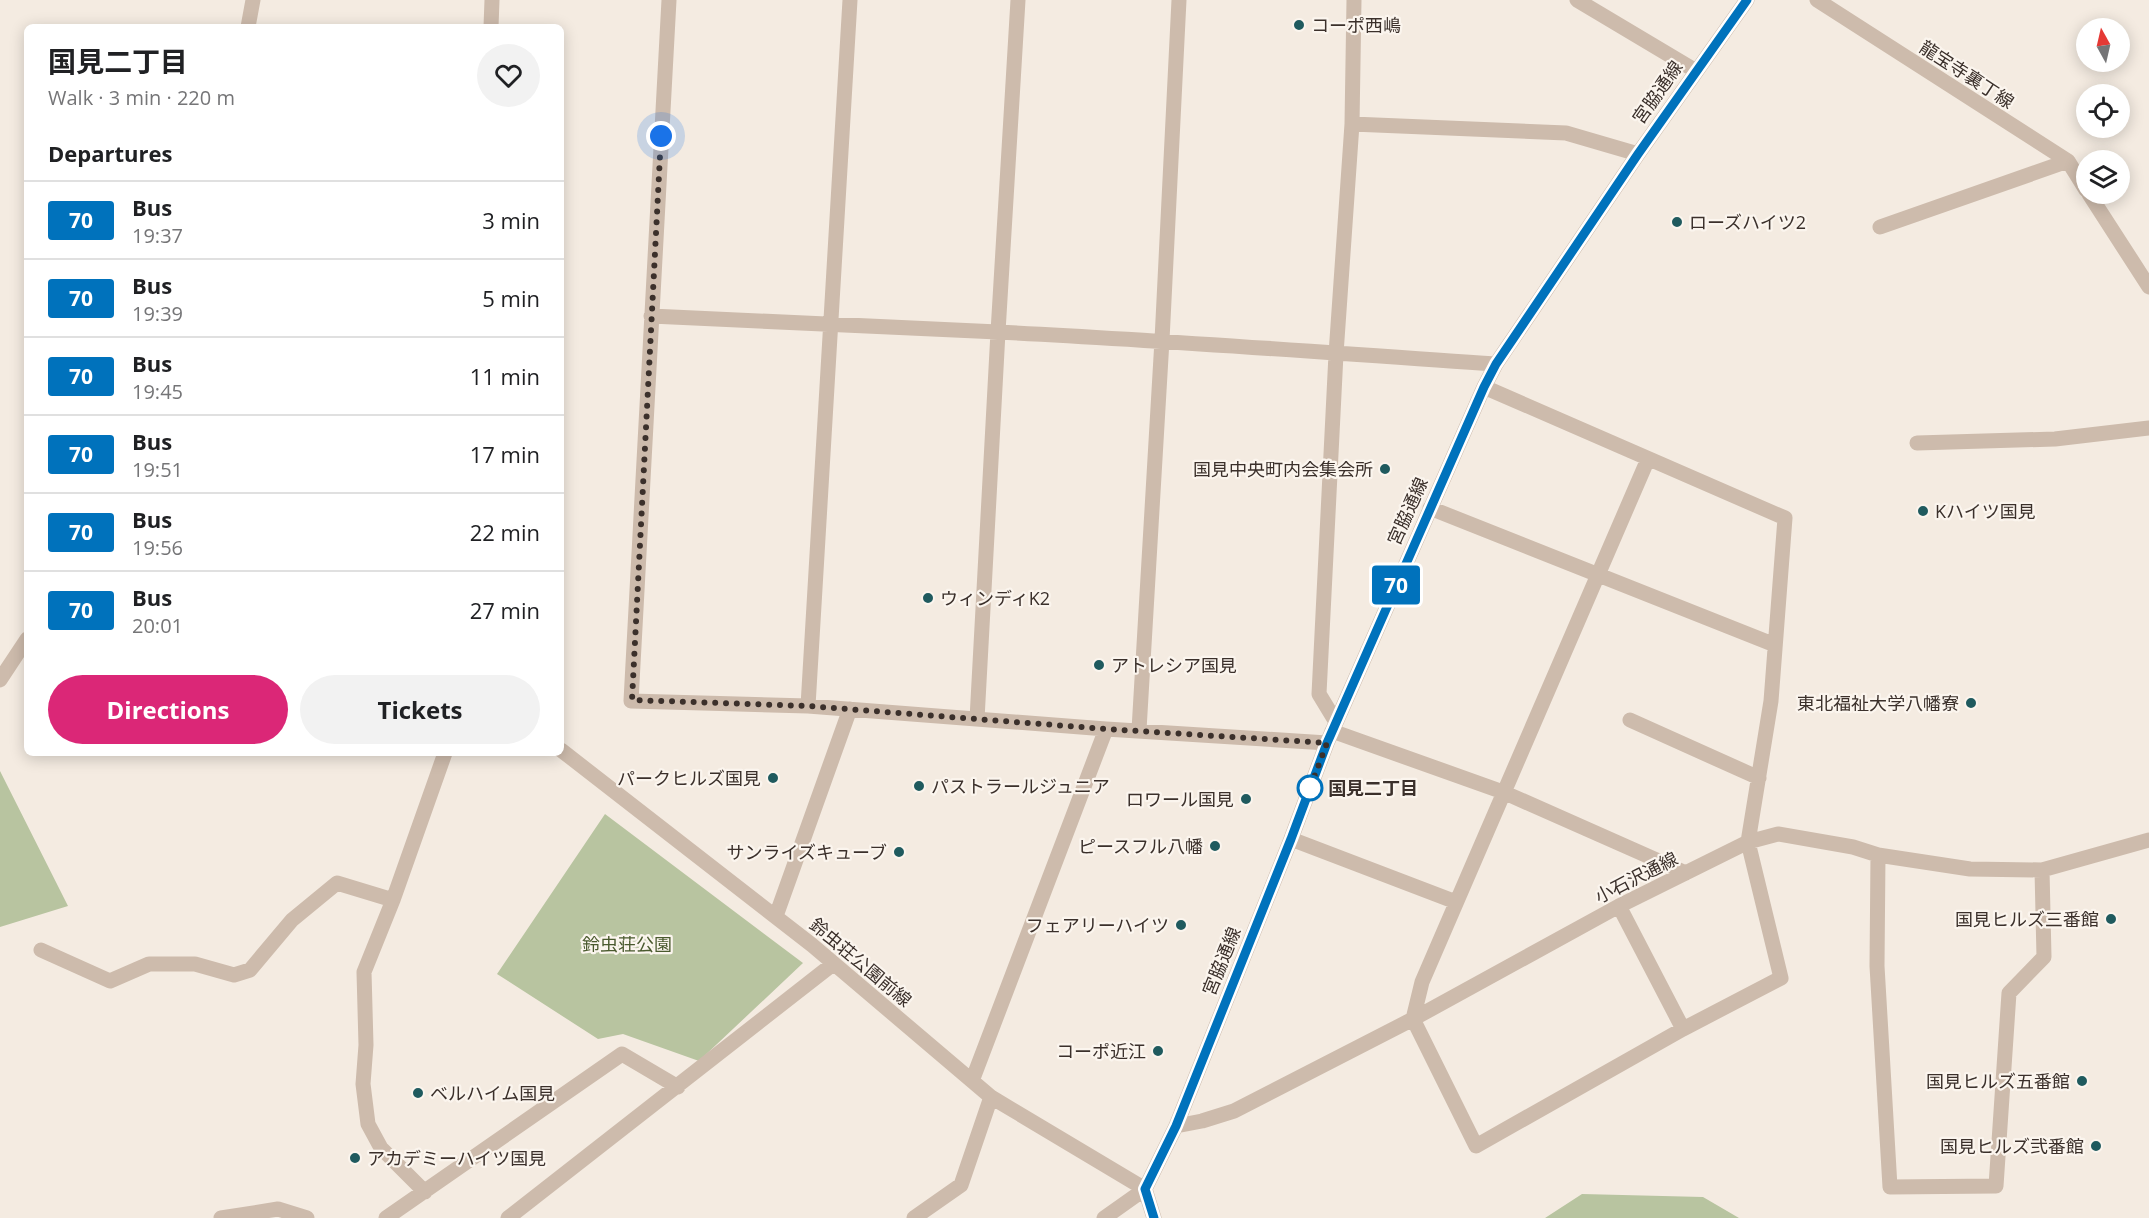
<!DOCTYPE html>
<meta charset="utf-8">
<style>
body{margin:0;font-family:"Open Sans","Noto Sans JP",sans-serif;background:#f2f2f2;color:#202124;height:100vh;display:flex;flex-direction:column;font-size:22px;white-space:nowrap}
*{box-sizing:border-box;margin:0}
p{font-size:20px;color:#757577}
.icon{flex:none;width:33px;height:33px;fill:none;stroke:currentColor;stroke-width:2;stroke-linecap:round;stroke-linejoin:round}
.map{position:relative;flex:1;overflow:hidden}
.details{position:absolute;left:24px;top:24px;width:540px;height:732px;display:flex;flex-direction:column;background:#fff;border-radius:9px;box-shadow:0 3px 15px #0003}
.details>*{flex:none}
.badge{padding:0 12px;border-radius:4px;font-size:21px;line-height:39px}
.needle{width:39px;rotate:352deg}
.fabs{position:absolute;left:2076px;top:18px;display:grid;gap:12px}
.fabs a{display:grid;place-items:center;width:54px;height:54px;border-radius:50%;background:#fff;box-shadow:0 3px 15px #0003;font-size:30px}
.you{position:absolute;width:30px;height:30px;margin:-15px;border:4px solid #fff;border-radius:50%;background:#1a73e8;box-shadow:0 0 0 9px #1a73e833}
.map>.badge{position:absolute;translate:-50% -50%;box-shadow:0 0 0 3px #fff}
h2{padding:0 24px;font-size:22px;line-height:54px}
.round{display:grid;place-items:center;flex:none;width:63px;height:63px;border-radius:32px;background:#f2f2f2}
.head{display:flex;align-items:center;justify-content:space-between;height:102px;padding:0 24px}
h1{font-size:28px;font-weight:700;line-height:45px}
.primary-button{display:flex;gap:12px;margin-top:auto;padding:12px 24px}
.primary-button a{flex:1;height:69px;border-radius:36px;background:#db2777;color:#fff;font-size:24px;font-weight:700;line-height:69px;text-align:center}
.primary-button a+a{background:#f2f2f2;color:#202124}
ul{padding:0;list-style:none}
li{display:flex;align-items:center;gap:18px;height:78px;padding:0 24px;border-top:2px solid #e0e0e0}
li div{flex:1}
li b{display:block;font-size:22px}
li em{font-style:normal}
li .badge{min-width:66px;font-weight:700;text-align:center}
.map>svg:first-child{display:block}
.green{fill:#b8c4a0}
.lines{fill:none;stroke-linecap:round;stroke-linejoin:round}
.minor{stroke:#cdbbac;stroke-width:15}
.line-casing{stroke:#fff;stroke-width:14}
.line{stroke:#0072bc;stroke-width:9}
.walk{stroke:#3b302b;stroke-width:6;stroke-dasharray:0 10.8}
.poi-dot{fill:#1f5a5e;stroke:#fbf5ee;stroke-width:2}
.stop-dot{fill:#fff;stroke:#0072bc;stroke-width:3}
.labels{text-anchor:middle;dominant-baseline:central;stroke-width:4.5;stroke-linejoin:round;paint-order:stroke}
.poi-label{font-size:18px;fill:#3b302b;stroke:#fbf5ee;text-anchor:end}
.street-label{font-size:18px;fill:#3b302b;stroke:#fbf5ee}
.stop-label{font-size:18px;font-weight:bold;fill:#3b302b;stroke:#fbf5ee;text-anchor:start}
.park-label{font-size:18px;fill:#4a5a2e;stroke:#fbf5ee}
</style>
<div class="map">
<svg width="2149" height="1218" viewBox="0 0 2149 1218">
<rect width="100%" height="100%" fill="#f4ebe1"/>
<!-- green -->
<path class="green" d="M0 771 68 906 0 927Z
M605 814 803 963 699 1061 623 1034 598 1039 497 974Z
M1582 1194 1703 1197 1739 1218H1545Z"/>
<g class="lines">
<!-- minor -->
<path class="minor" d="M669 0 631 701 808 706 1106 729 1327 743
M1577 0 1696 71
M1817 0 2068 161 2086 190
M248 27 253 0
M491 27 492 0
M1352 124 1566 133 1638 154
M2089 194 2149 287
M1880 227 2068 161
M651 316 998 332 1018 0
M1484 387 1785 518 1771 701 1748 842 1781 978 1683 1029 1619 906
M1917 443 2055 439 2149 428
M1648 459 1422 982 1413 1019 1476 1146 1683 1029
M1430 508 1775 645
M0 680 27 639
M808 706 850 0
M977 719 998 332C1164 340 1330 353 1496 364
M1630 720 1759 778
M1336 722 1319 694 1336 354 1352 124 1354 0
M1139 730 1162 340 1179 0
M1332 731 1503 792 1686 873
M561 750 812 945 991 1097 1145 1189 1104 1218
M1291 839 1456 902
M1878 855 1877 966 1890 1187 1996 1186 2009 993 2044 957 2042 870
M776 916 850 709
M41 950 110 981 149 964H195L234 975 250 970 292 920 337 883 393 900
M972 1081 1106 729
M1176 1126 1202 1121 1234 1111 1413 1019 1619 906 1748 842 1778 834 1853 847 1878 855 1970 869 2042 870 2149 840
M425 1192 381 1148 368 1124 363 1084 366 1045 364 972 393 900 445 753
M221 1218 278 1209 307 1218
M386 1218 622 1054 678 1087
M508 1218 833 964
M914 1218 961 1185 991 1097
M1154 1218 1145 1189 1176 1126 1291 839 1327 743 1484 387 1496 364 1638 154 1747 0"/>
</g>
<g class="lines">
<!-- line casing -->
<g class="line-casing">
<path id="line" d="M1154 1218 1145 1189 1176 1126 1291 839 1327 743 1484 387 1496 364 1638 154 1747 0"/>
</g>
<!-- line -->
<use href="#line" class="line"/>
<!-- walk -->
<path class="walk" d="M661 136 632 700 808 706 1106 729 1327 743 1310 788"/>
</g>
<!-- markers -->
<g class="poi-dot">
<circle cx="1299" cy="25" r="6"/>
<circle cx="1677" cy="222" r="6"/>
<circle cx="1385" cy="469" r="6"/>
<circle cx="1923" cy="511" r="6"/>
<circle cx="928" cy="598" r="6"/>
<circle cx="1099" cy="665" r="6"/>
<circle cx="1971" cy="703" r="6"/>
<circle cx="773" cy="778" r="6"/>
<circle cx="919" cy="786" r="6"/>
<circle cx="1246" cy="799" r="6"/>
<circle cx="1215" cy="846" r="6"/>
<circle cx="899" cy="852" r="6"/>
<circle cx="2111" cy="919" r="6"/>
<circle cx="1181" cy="925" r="6"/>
<circle cx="1158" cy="1051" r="6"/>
<circle cx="2082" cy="1081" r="6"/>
<circle cx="418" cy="1093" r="6"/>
<circle cx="2096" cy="1146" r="6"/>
<circle cx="355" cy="1158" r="6"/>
</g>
<circle class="stop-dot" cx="1310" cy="788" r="12"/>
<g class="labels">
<!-- poi labels -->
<g class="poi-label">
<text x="1311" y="25" text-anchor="start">コーポ西嶋</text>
<text x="1689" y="222" text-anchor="start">ローズハイツ2</text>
<text x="1373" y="469">国見中央町内会集会所</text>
<text x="1935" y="511" text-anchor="start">Kハイツ国見</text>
<text x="940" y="598" text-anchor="start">ウィンディK2</text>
<text x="1111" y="665" text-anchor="start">アトレシア国見</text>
<text x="1959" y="703">東北福祉大学八幡寮</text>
<text x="761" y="778">パークヒルズ国見</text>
<text x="931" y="786" text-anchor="start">パストラールジュニア</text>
<text x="1234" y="799">ロワール国見</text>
<text x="1203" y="846">ピースフル八幡</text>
<text x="887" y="852">サンライズキューブ</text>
<text x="2099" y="919">国見ヒルズ三番館</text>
<text x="1169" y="925">フェアリーハイツ</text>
<text x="1146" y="1051">コーポ近江</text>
<text x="2070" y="1081">国見ヒルズ五番館</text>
<text x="430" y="1093" text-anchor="start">ベルハイム国見</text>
<text x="2084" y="1146">国見ヒルズ弐番館</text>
<text x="367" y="1158" text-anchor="start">アカデミーハイツ国見</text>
</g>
<!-- street labels -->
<g class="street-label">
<text transform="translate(1967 74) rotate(33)">龍宝寺裏丁線</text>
<text transform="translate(1657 92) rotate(-55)">宮脇通線</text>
<text transform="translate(1407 511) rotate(-66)">宮脇通線</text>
<text transform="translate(1636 877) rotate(-27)">小石沢通線</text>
<text transform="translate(1221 961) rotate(-68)">宮脇通線</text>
<text transform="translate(861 962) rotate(40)">鈴虫荘公園前線</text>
</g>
<!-- stop labels -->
<g class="stop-label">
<text x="1328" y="788">国見二丁目</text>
</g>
<!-- park labels -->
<g class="park-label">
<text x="627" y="944">鈴虫荘公園</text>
</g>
</g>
</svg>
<div class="fabs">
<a><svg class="needle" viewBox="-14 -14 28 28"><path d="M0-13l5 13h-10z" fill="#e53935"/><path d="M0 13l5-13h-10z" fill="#757577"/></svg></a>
<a><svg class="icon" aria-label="locate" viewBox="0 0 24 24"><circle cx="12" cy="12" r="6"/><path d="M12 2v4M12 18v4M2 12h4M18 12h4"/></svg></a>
<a><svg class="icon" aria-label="layers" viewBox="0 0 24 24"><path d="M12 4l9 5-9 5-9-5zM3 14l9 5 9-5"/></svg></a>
</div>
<div class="you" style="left:661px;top:136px"></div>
<b class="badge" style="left:1396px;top:585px;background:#0072bc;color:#fff">70</b>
<section class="details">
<div class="head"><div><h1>国見二丁目</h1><p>Walk · 3 min · 220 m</p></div><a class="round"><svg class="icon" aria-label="heart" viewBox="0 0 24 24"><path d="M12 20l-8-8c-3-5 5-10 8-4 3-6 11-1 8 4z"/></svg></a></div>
<h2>Departures</h2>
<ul>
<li><span class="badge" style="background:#0072bc;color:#fff">70</span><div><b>Bus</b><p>19:37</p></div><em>3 min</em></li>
<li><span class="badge" style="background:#0072bc;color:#fff">70</span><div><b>Bus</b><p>19:39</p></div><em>5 min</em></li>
<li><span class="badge" style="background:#0072bc;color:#fff">70</span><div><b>Bus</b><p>19:45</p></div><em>11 min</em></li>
<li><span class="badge" style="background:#0072bc;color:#fff">70</span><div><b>Bus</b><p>19:51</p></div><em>17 min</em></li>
<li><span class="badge" style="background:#0072bc;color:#fff">70</span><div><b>Bus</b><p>19:56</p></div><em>22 min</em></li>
<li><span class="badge" style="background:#0072bc;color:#fff">70</span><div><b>Bus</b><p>20:01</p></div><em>27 min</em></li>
</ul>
<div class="primary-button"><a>Directions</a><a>Tickets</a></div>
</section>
</div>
